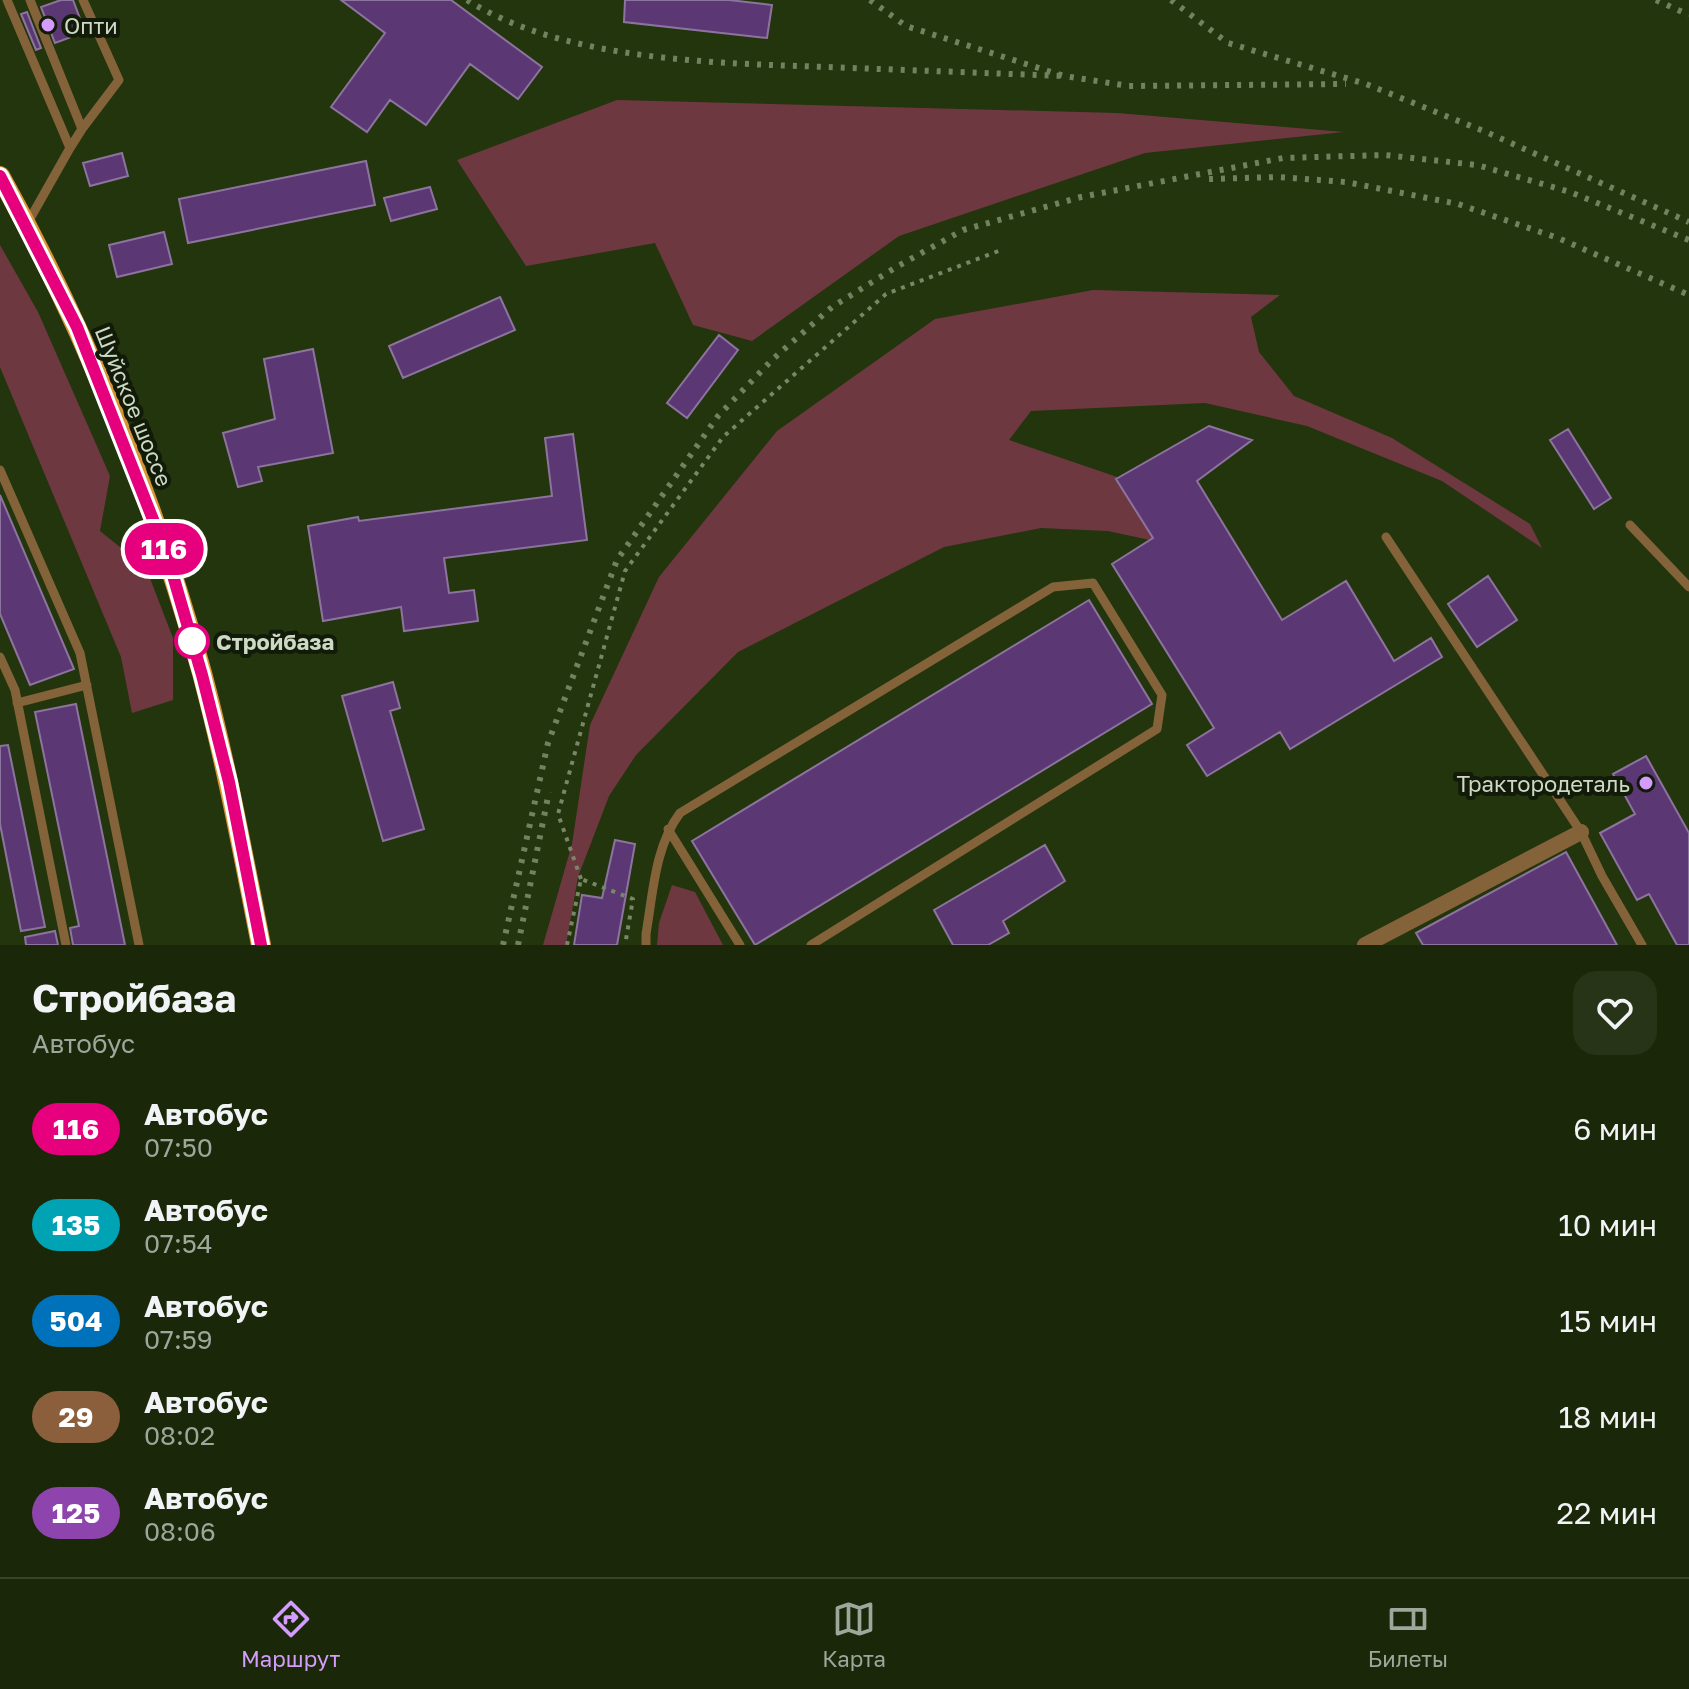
<!DOCTYPE html>
<html lang="ru">
<meta charset="utf-8">
<style>
body{margin:0;font-family:"Golos Text",sans-serif;background:#273417;color:#f1f3f6;height:100vh;display:flex;flex-direction:column;font-size:30px;white-space:nowrap}
*{box-sizing:border-box;margin:0}
p{font-size:26px;color:#9fa69c}
.icon{flex:none;width:44px;height:44px;fill:none;stroke:currentColor;stroke-width:2;stroke-linecap:round;stroke-linejoin:round}
.map{position:relative;height:945px;overflow:hidden}
.side{display:flex;flex-direction:column;background:#1a2809;flex:1}
.side>*{flex:none}
.badge{padding:0 16px;border-radius:26px;font-size:28px;line-height:52px}
.map>.badge{position:absolute;translate:-50% -50%;box-shadow:0 0 0 4px #fff}
.round{display:grid;place-items:center;flex:none;width:84px;height:84px;border-radius:24px;background:#273417}
.summary{display:flex;align-items:center;justify-content:space-between;height:136px;padding:0 32px}
h1{font-size:38px;font-weight:700;line-height:60px}
ul{padding:0;list-style:none}
li{display:flex;align-items:center;gap:24px;height:96px;padding:0 32px}
li div{flex:1}
li b{display:block;font-size:30px}
li em{font-style:normal}
li .badge{min-width:88px;font-weight:700;text-align:center}
.tabs{display:flex;justify-content:space-around;align-items:center;height:112px;border-top:2px solid #38442a;background:#1a2809;font-size:22px;color:#9fa69c}
.tabs a{display:grid;justify-items:center;gap:4px}
.tabs .active{color:#d49cfc}
.map>svg:first-child{display:block}
.green{fill:#6e3841}
.building{fill:#5b3873;stroke:#8c749e;stroke-width:2}
.lines{fill:none;stroke-linecap:round;stroke-linejoin:round}
.path{stroke:#788767;stroke-width:4;stroke-dasharray:4 6;stroke-linecap:butt}
.lane{stroke:#85633a;stroke-width:9}
.street{stroke:#85633a;stroke-width:16}
.primary{stroke:#db9434;stroke-width:20}
.rail{stroke:#728160;stroke-width:6;stroke-dasharray:4 8;stroke-linecap:butt}
.line-casing{stroke:#fff;stroke-width:18}
.line{stroke:#e6007e;stroke-width:12}
.poi-dot{fill:#d49cfc;stroke:#121a09;stroke-width:3}
.stop-dot{fill:#fff;stroke:#e6007e;stroke-width:4}
.labels{text-anchor:middle;dominant-baseline:central;stroke-width:8;stroke-linejoin:round;paint-order:stroke}
.poi-label{font-size:22px;fill:#cdd9c2;stroke:#121a09;text-anchor:start}
.street-label{font-size:22px;fill:#cdd9c2;stroke:#121a09}
.stop-label{font-size:22px;font-weight:bold;fill:#cdd9c2;stroke:#121a09;text-anchor:start}
</style>
<div class="map">
<svg width="1689" height="945" viewBox="0 0 1689 945">
<rect width="100%" height="100%" fill="#23350c"/>
<!-- green -->
<path class="green" d="M617 100 1117 113 1344 132 1145 153 899 236 752 341 693 325 655 243 526 266 457 160Z
M0 245 38 312 110 476 100 531 146 568 173 638V700L132 713 121 657 0 367Z
M1093 290 1280 295 1251 317 1259 352 1294 396 1392 438 1530 524 1542 548 1442 481 1307 426 1205 403 1031 411 1009 440 1126 480 1159 542 1108 531 1041 528 944 547 738 652 636 755 609 796 578 877 566 945H543L572 844 590 725 659 577 777 431 935 319Z
M672 885 695 892 723 945H657L659 923Z"/>
<!-- building -->
<path class="building" d="M61 0H73L85 32 55 43 41 7Z
M341 0H451L542 67 518 99 470 64 426 125 390 100 367 132 331 107 385 33Z
M625 0H729L772 5 767 38 624 22Z
M27 12 41 48 36 50 21 14Z
M122 153 128 176 90 186 83 163Z
M366 161 375 205 188 243 179 199Z
M430 187 437 209 391 221 384 198Z
M164 232 172 264 117 277 109 245Z
M500 297 515 330 403 378 389 346Z
M719 335 738 350 687 418 667 403Z
M313 349 333 453 258 467 262 481 238 487 223 433 275 419 264 359Z
M1209 426 1252 440 1197 481 1282 620 1346 581 1394 661 1431 638 1442 657 1290 749 1280 732 1207 776 1187 745 1214 728 1112 564 1153 538 1116 479Z
M1568 429 1611 498 1594 509 1550 440Z
M573 434 587 540 444 558 449 593 474 590 478 621 404 631 401 607 323 621 308 526 358 517 359 521 552 496 545 438Z
M0 495 74 669 30 685 0 614Z
M1488 576 1517 620 1477 647 1448 604Z
M1089 600 1152 704 755 945 692 841Z
M393 682 400 708 390 711 424 829 383 841 342 696Z
M76 704 125 945H73L70 928 79 926 35 712Z
M8 745 45 927 21 931 0 824V746Z
M1646 756 1689 833V945H1677L1649 894 1637 900 1600 833 1635 814 1613 774Z
M615 840 635 844 617 945H574L582 895 602 898Z
M1045 845 1065 881 1003 921 1009 933 988 945H953L934 910Z
M1566 852 1617 945H1423L1416 933Z
M55 931 58 945H26L25 937Z"/>
<g class="lines">
<!-- path -->
<path class="path" d="M581 879 558 814 625 571 723 437 886 294 1001 250
M567 945 581 879 633 899 625 945"/>
<!-- lane -->
<path class="lane" d="M7 0 70 148 27 224
M30 0 82 129 70 148
M82 129 119 80 83 0
M0 470 80 653 139 945
M1630 525 1689 587
M1386 537 1581 832 1602 876 1642 945
M0 657 15 690 66 945
M17 703 87 685
M668 829 740 945
M646 945V934C653 893 655 846 680 813L1053 587 1093 583 1162 695 1157 729 811 945"/>
<!-- street -->
<path class="street" d="M1365 945 1581 832"/>
<!-- primary -->
<path class="primary" d="M0 176C86 330 155 503 202 673 226 763 243 854 261 945"/>
<!-- rail -->
<path class="rail" d="M467 0C564 61 715 63 827 67 906 70 985 73 1064 76
M870 0 906 26 1064 76 1129 86 1346 84
M1171 0 1228 43 1366 84 1486 132 1689 222
M1656 0 1689 15
M1209 179 1278 177 1346 182 1458 204 1558 238 1689 295
M503 945 548 743 617 560 718 416 773 359 832 307 898 266 963 230 1081 197 1283 158 1385 155 1477 165 1570 192 1689 240
M518 945 549 792"/>
</g>
<g class="lines">
<!-- line casing -->
<g class="line-casing">
<path id="line" d="M0 176 77 327 167 555 202 675 229 782 261 945"/>
</g>
<!-- line -->
<use href="#line" class="line"/>
</g>
<!-- markers -->
<g class="poi-dot">
<circle cx="48" cy="25" r="8"/>
<circle cx="1646" cy="783" r="8"/>
</g>
<circle class="stop-dot" cx="192" cy="641" r="16"/>
<g class="labels">
<!-- poi labels -->
<g class="poi-label">
<text x="64" y="25">Опти</text>
<text x="1630" y="783" text-anchor="end">Трактородеталь</text>
</g>
<!-- street labels -->
<g class="street-label">
<text transform="translate(134 406) rotate(68)">Шуйское шоссе</text>
</g>
<!-- stop labels -->
<g class="stop-label">
<text x="216" y="641">Стройбаза</text>
</g>
</g>
</svg>
<b class="badge" style="left:164px;top:549px;background:#e6007e;color:#fff">116</b>
</div>
<section class="side">
<div class="summary"><div><h1>Стройбаза</h1><p>Автобус</p></div><a class="round"><svg class="icon" aria-label="heart" viewBox="0 0 24 24"><path d="M12 20l-8-8c-3-5 5-10 8-4 3-6 11-1 8 4z"/></svg></a></div>
<ul>
<li><span class="badge" style="background:#e6007e;color:#fff">116</span><div><b>Автобус</b><p>07:50</p></div><em>6 мин</em></li>
<li><span class="badge" style="background:#00a3b4;color:#fff">135</span><div><b>Автобус</b><p>07:54</p></div><em>10 мин</em></li>
<li><span class="badge" style="background:#0072bc;color:#fff">504</span><div><b>Автобус</b><p>07:59</p></div><em>15 мин</em></li>
<li><span class="badge" style="background:#8b5e3c;color:#fff">29</span><div><b>Автобус</b><p>08:02</p></div><em>18 мин</em></li>
<li><span class="badge" style="background:#8e44ad;color:#fff">125</span><div><b>Автобус</b><p>08:06</p></div><em>22 мин</em></li>
</ul>
</section>
<nav class="tabs">
<a class="active"><svg class="icon" aria-label="directions" viewBox="0 0 24 24"><path d="M12 3l9 9-9 9-9-9zM9 14v-3h6M13 9l2 2-2 2"/></svg>Маршрут</a>
<a><svg class="icon" aria-label="map" viewBox="0 0 24 24"><path d="M3 6l6-2 6 2 6-2v14l-6 2-6-2-6 2zM9 4v14M15 6v14"/></svg>Карта</a>
<a><svg class="icon" aria-label="tickets" viewBox="0 0 24 24"><path d="M3 7h18v10H3zM15 7v10"/></svg>Билеты</a>
</nav>
